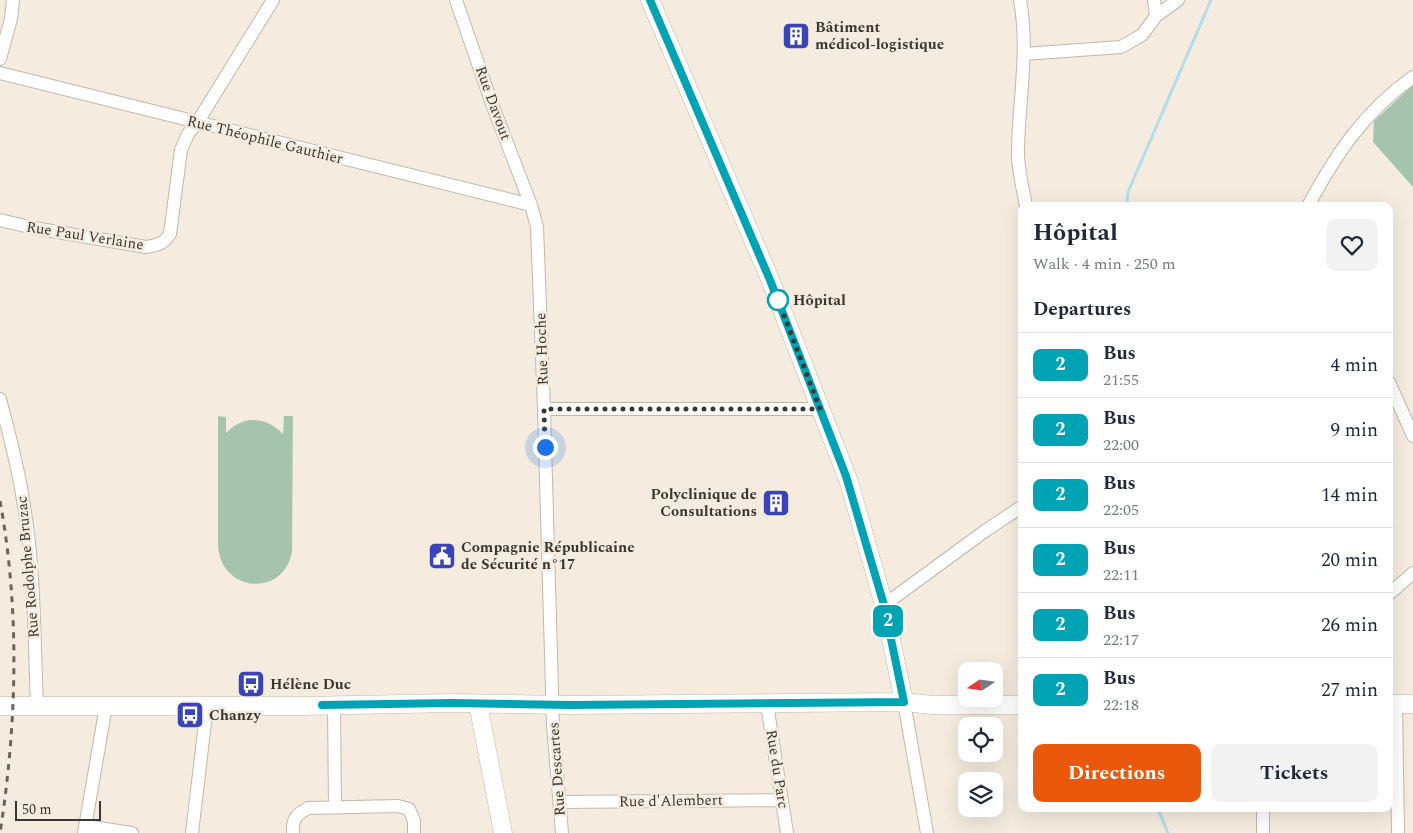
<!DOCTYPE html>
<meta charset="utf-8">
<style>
body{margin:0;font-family:Spectral,serif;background:#f2f2f3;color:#1f2937;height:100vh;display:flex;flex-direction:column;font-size:19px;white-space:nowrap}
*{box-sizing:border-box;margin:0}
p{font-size:16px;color:#747a83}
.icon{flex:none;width:28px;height:28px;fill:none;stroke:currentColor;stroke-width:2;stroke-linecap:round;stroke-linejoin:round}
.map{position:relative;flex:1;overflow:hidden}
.side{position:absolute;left:1018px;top:202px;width:375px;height:610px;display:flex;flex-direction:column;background:#fff;border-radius:10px;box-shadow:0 5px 20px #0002}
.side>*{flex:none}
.badge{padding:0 10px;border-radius:8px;font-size:18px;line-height:32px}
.needle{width:32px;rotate:257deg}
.fabs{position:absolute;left:958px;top:662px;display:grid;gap:10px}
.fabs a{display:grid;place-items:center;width:45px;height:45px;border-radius:10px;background:#fff;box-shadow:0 5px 20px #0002;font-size:25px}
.scale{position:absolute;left:15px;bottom:12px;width:86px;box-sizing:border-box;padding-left:5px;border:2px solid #3a3732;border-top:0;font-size:14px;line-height:18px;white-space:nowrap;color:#3a3732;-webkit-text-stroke:4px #f5ecdf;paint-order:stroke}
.you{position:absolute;width:25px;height:25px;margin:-12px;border:4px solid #fff;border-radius:50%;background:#1a73e8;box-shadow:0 0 0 8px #1a73e833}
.map>.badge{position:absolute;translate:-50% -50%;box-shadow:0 0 0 2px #fff}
h2{padding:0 15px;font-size:19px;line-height:45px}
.round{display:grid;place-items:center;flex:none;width:52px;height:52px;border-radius:10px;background:#f2f2f3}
.overview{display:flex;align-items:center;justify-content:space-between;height:85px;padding:0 15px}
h1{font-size:24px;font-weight:700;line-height:38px}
.cta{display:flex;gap:10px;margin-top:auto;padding:10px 15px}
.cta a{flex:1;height:58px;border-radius:10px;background:#ea580c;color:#fff;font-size:20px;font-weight:700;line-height:58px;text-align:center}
.cta a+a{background:#f2f2f3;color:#1f2937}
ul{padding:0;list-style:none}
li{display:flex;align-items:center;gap:15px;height:65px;padding:0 15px;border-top:1px solid #e0e1e3}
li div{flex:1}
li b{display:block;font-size:19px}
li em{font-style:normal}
li .badge{min-width:55px;font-weight:700;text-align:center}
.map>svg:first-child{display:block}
.green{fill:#a6c4ad}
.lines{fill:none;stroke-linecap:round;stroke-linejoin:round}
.stream{stroke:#b3ddea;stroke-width:3}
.minor-casing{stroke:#c0b8ac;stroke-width:14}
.secondary-casing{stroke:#c0b8ac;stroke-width:19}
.minor{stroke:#fff;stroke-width:12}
.secondary{stroke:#fff;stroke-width:18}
.rail{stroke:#69655e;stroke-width:3;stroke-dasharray:6 6;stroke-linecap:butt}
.line-casing{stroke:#fff;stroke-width:11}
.line{stroke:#00a3b4;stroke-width:8}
.walk{stroke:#3a3732;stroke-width:5;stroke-dasharray:0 9}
.stop-dot{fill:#fff;stroke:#00a3b4;stroke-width:2.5}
.labels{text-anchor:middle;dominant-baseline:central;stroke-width:5;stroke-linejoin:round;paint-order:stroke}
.poi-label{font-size:15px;font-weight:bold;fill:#3a3732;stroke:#f5ecdf;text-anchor:start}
.street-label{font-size:15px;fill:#3a3732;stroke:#f5ecdf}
.stop-label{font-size:15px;font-weight:bold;fill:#3a3732;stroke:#f5ecdf;text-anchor:start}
</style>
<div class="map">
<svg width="1413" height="833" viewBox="0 0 1413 833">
<rect width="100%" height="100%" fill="#f5ecdf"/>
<!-- green -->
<path class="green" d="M1413 85V187L1373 142 1374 121Z
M218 416 226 417V433C243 415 266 416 283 434L284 416H293L292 552C283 599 219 592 218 544Z"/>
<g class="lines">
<!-- stream -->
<path class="stream" d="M1127 206 1128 192 1211 0
M1158 809 1168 833"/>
<!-- minor casing -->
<g class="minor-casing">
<path id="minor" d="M456 0 492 104 531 205 537 227 544 409 553 725 562 833
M1020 0C1029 50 1019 99 1018 149 1017 168 1023 188 1026 206
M1154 0 1156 16
M1024 54 1121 47 1142 35 1156 16 1178 0
M0 59 11 19 13 0
M0 73 531 205
M1308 206C1336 154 1364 112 1413 77
M0 220 34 228 146 247C157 245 164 244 170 234L181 150 188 134 197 123 273 0
M1389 382 1413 436
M0 399C9 433 18 466 23 500 35 568 34 638 37 706
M544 409H820
M1389 594 1413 573
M884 605 985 531 1021 507
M904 702 927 833
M767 704 787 833
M1396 704 1398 833
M334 705 335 807
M559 802 782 800
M85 826 132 833
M84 833 106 706
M192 833 207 706
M293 833C292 819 296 815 308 808L398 806 409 809 414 821V833
M1263 833V809"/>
</g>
<!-- secondary casing -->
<g class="secondary-casing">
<path id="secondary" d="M650 0 770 279 849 482 884 605 904 702
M478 704 503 833
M1389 704H1413
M0 706H303L453 703 570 705 904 702 932 705H1021"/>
</g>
<!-- minor -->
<use href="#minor" class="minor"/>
<!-- secondary -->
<use href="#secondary" class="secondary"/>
<!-- rail -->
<path class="rail" d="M0 501C20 610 17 724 0 833"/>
</g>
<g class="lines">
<!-- line casing -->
<g class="line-casing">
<path id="line" d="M322 705 453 703 570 705 904 702 884 605 846 476 770 280 650 0"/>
</g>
<!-- line -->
<use href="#line" class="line"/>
<!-- walk -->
<path class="walk" d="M545 447 544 409H820L778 300"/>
</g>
<!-- icons -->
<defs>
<g id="building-square" transform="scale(1.4375)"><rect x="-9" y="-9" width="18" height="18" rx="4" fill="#3a43b7" stroke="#f5ecdf"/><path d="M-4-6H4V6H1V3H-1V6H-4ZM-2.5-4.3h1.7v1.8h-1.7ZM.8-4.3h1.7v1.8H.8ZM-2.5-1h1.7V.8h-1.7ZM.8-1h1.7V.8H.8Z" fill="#fff"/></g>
<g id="civic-square" transform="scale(1.4375)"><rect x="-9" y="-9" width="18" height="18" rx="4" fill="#3a43b7" stroke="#f5ecdf"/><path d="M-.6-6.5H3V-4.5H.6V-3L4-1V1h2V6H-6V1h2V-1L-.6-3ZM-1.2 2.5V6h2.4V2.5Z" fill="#fff"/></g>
<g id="bus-square" transform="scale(1.4375)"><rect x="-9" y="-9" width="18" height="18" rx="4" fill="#3a43b7" stroke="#f5ecdf"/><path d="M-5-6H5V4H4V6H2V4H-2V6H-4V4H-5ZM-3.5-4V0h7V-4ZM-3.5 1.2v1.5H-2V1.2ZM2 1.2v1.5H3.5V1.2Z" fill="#fff"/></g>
</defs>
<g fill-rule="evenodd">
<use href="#building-square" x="796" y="36"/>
<use href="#building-square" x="776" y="503"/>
<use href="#civic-square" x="442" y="556"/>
<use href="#bus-square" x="251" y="684"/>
<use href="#bus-square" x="190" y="715"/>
</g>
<!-- markers -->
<circle class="stop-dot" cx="778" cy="300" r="10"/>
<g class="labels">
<!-- poi labels -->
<g class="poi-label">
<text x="815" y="27">Bâtiment<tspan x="815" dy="17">médicol-logistique</tspan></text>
<text x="757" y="494" text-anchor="end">Polyclinique de<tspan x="757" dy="17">Consultations</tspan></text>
<text x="461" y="547">Compagnie Républicaine<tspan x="461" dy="17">de Sécurité n°17</tspan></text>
<text x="270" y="684">Hélène Duc</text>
<text x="209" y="715">Chanzy</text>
</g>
<!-- street labels -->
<g class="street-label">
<text transform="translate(493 103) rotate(70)">Rue Davout</text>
<text transform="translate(265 140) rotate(14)">Rue Théophile Gauthier</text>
<text transform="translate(85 236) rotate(9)">Rue Paul Verlaine</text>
<text transform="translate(542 349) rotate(-92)">Rue Hoche</text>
<text transform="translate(28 567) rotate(-95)">Rue Rodolphe Bruzac</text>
<text transform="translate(557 769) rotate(-94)">Rue Descartes</text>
<text transform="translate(777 769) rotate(81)">Rue du Parc</text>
<text transform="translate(671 801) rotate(-1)">Rue d'Alembert</text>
</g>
<!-- stop labels -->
<g class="stop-label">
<text x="793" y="300">Hôpital</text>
</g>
</g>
</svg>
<div class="fabs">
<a><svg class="needle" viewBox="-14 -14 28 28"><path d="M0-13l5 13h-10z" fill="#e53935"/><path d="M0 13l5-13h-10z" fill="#747a83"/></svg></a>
<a><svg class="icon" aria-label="locate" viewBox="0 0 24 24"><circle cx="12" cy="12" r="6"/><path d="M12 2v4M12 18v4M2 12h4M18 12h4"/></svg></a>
<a><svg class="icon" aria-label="layers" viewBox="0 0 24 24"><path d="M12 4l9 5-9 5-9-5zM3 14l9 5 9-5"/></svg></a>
</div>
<div class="scale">50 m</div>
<div class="you" style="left:545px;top:447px"></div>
<b class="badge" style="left:888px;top:621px;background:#00a3b4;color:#fff">2</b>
<section class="side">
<div class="overview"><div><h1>Hôpital</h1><p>Walk · 4 min · 250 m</p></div><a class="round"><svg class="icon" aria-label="heart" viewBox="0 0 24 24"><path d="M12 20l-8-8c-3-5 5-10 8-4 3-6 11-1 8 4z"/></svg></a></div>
<h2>Departures</h2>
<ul>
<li><span class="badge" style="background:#00a3b4;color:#fff">2</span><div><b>Bus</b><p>21:55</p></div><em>4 min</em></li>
<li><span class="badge" style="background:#00a3b4;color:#fff">2</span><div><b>Bus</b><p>22:00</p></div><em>9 min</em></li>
<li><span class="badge" style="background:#00a3b4;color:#fff">2</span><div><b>Bus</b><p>22:05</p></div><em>14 min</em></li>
<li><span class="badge" style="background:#00a3b4;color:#fff">2</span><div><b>Bus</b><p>22:11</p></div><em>20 min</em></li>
<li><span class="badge" style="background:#00a3b4;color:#fff">2</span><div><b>Bus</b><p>22:17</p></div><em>26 min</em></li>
<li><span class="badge" style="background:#00a3b4;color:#fff">2</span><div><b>Bus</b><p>22:18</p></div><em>27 min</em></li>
</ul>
<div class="cta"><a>Directions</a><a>Tickets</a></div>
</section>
</div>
